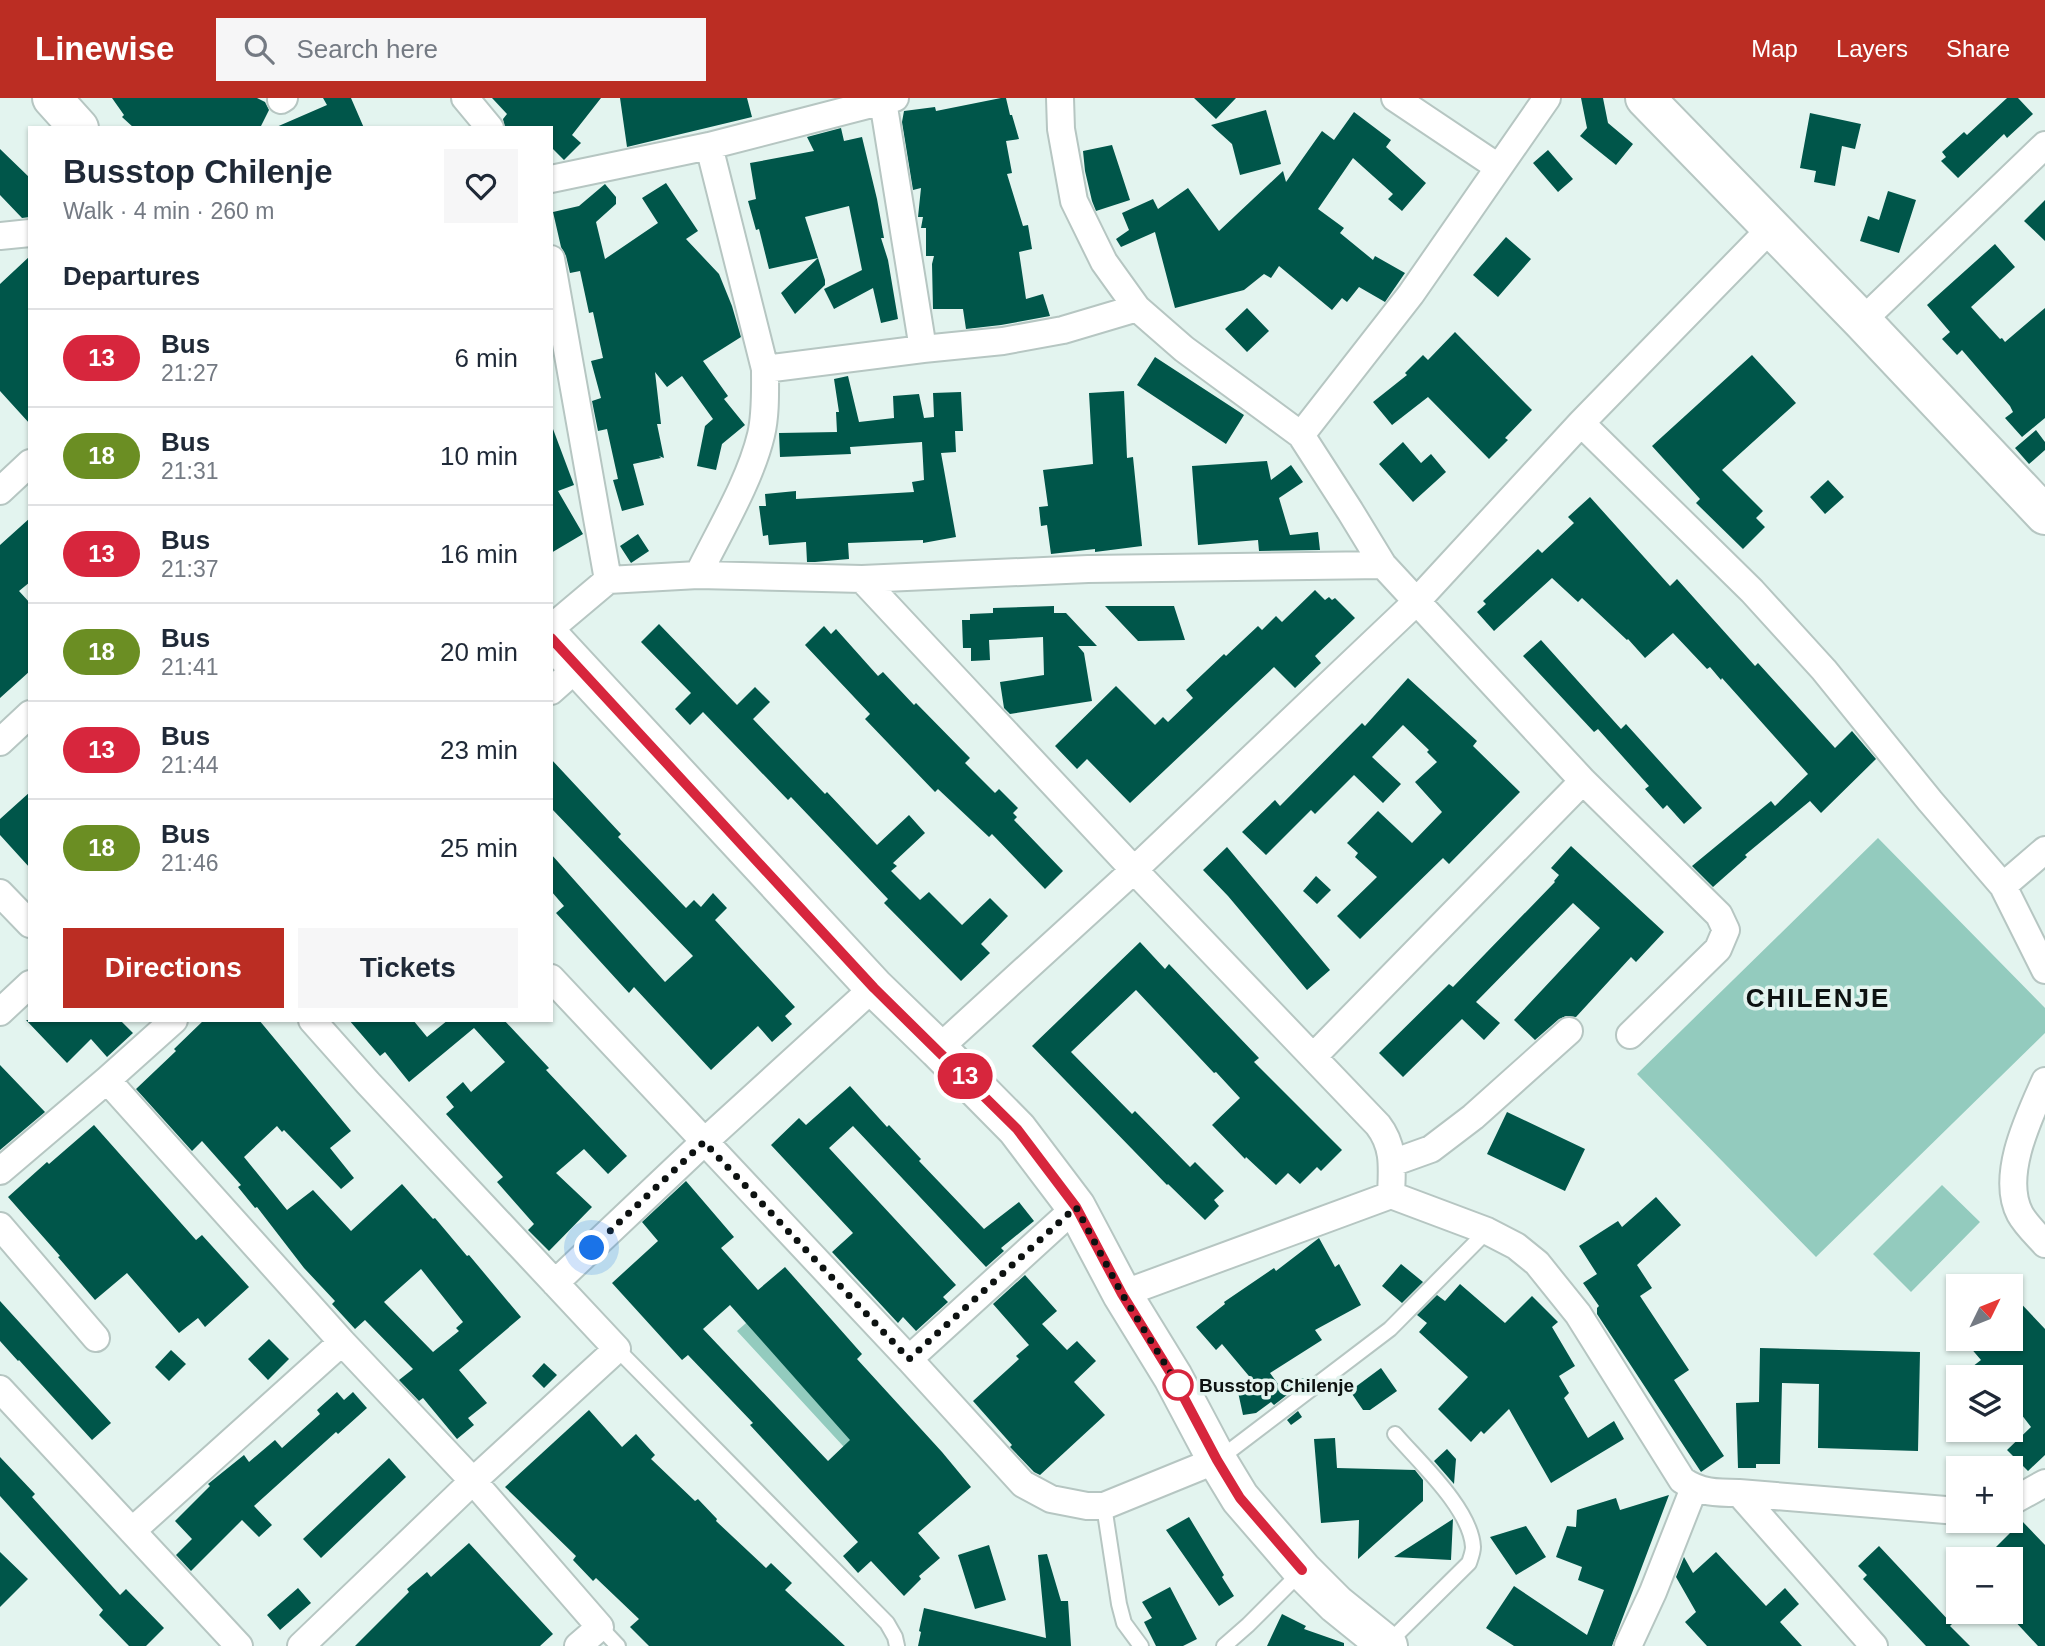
<!DOCTYPE html>
<meta charset="utf-8">
<style>
body{margin:0;font-family:Arial,sans-serif;background:#f6f6f7;color:#1f2937;height:100vh;display:flex;flex-direction:column;font-size:26px;white-space:nowrap}
*{box-sizing:border-box;margin:0}
p{font-size:23px;color:#747a83}
.icon{flex:none;width:38px;height:38px;fill:none;stroke:currentColor;stroke-width:2;stroke-linecap:round;stroke-linejoin:round}
.map{position:relative;flex:1;overflow:hidden}
.drawer{position:absolute;left:28px;top:28px;width:525px;height:896px;display:flex;flex-direction:column;background:#fff;border-radius:0px;box-shadow:0 2px 5px #0004}
.drawer>*{flex:none}
.badge{padding:0 14px;border-radius:23px;font-size:24px;line-height:46px}
.needle{width:46px;rotate:47deg}
.tools{position:absolute;left:1946px;top:1176px;display:grid;gap:14px}
.tools a{display:grid;place-items:center;width:77px;height:77px;border-radius:0px;background:#fff;box-shadow:0 2px 5px #0004;font-size:35px}
.you{position:absolute;width:35px;height:35px;margin:-18px;border:5px solid #fff;border-radius:50%;background:#1a73e8;box-shadow:0 0 0 10px #1a73e833}
.map>.badge{position:absolute;translate:-50% -50%;box-shadow:0 0 0 4px #fff}
h2{padding:0 35px;font-size:26px;line-height:63px}
.round{display:grid;place-items:center;flex:none;width:74px;height:74px;border-radius:0px;background:#f6f6f7}
.headline{display:flex;align-items:center;justify-content:space-between;height:119px;padding:0 35px}
h1{font-size:33px;font-weight:700;line-height:52px}
.cta{display:flex;gap:14px;margin-top:auto;padding:14px 35px}
.cta a{flex:1;height:80px;border-radius:0px;background:#bb2d23;color:#fff;font-size:28px;font-weight:700;line-height:80px;text-align:center}
.cta a+a{background:#f6f6f7;color:#1f2937}
ul{padding:0;list-style:none}
li{display:flex;align-items:center;gap:21px;height:98px;padding:0 35px;border-top:2px solid #e0e1e3}
li div{flex:1}
li b{display:block;font-size:26px}
li em{font-style:normal}
li .badge{min-width:77px;font-weight:700;text-align:center}
header{display:flex;align-items:center;gap:42px;box-sizing:border-box;height:98px;padding:0 35px;background:#bb2d23;color:#fff}
header strong{font-size:33px}
nav{display:flex;gap:38px;margin-inline-start:auto;font-size:24px}
.search{width:490px;height:63px;background:#f6f6f7;display:flex;align-items:center;gap:18px;box-sizing:border-box;padding:0 24px;border-radius:0px;color:#747a83;font-size:26px}
.map>svg:first-child{display:block}
.green{fill:#93cbbe}
.building{fill:#00564a;fill-rule:evenodd}
.lines{fill:none;stroke-linecap:round;stroke-linejoin:round}
.lane-casing{stroke:#b6c6c2;stroke-width:18}
.street-casing{stroke:#b6c6c2;stroke-width:30}
.secondary-casing{stroke:#b6c6c2;stroke-width:42}
.lane{stroke:#fff;stroke-width:14}
.street{stroke:#fff;stroke-width:26}
.secondary{stroke:#fff;stroke-width:38}
.line-casing{stroke:#fff;stroke-width:16}
.line{stroke:#d7263d;stroke-width:10}
.walk{stroke:#0d1211;stroke-width:7;stroke-dasharray:0 12.6}
.stop-dot{fill:#fff;stroke:#d7263d;stroke-width:3.5}
.labels{text-anchor:middle;dominant-baseline:central;stroke-width:7;stroke-linejoin:round;paint-order:stroke}
.stop-label{font-size:19px;font-weight:bold;fill:#0d1211;stroke:#e3f4ef;text-anchor:start}
.district-label{font-size:26px;font-weight:bold;letter-spacing:2px;fill:#0d1211;stroke:#e3f4ef}
</style>
<header>
<strong>Linewise</strong>
<div class="search"><svg class="icon" aria-label="search" viewBox="0 0 24 24"><circle cx="10" cy="10" r="6"/><path d="M15 15l6 6"/></svg>Search here</div>
<nav><a>Map</a><a>Layers</a><a>Share</a></nav>
</header>
<div class="map">
<svg width="2045" height="1548" viewBox="0 0 2045 1548">
<rect width="100%" height="100%" fill="#e3f4ef"/>
<!-- green -->
<path class="green" d="M1878 740 2045 910V935L1816 1159 1637 976Z
M1942 1087 1980 1124 1911 1194 1873 1156Z
M770 1204 890 1399 737 1233Z"/>
<!-- building -->
<path class="building" d="M112 0H257L265 4 269 12 260 30H134L122 19 124 17Z
M323 0H351L364 30H274L327 7Z
M492 0H601L572 37 581 45 564 62 551 49V30H505L503 21 507 16Z
M620 0H747L752 19 627 49Z
M1001 0H1006L1010 17H1012L1019 41 1006 43 1012 75 1007 76 1023 128 1028 127 1032 151 1019 154 1026 201 1043 196 1050 218 1001 227 966 231 963 211H933L932 166 934 158H926V130H921L923 119H918L921 90 913 92 902 24 904 13 935 9 936 13Z
M1194 0H1236L1216 21Z
M1581 0H1603L1608 25 1633 46 1616 67 1580 38 1587 30Z
M2007 0H2018L2033 16 2007 40 2004 36 1958 80 1941 63 1946 59 1942 54 1964 34 1967 37Z
M1266 12 1281 66 1240 77 1232 46 1211 27Z
M1354 14 1391 42 1386 49 1426 85 1402 113 1388 101 1393 96 1353 60 1318 111 1344 130 1340 135 1373 162 1375 158 1405 175 1385 204 1359 189 1347 204 1342 200 1332 212 1279 168 1271 180 1264 176 1244 192 1175 210 1155 134 1121 149 1116 141 1129 132 1122 115 1153 101 1158 111 1188 90 1219 133 1283 73 1286 84 1322 33 1334 42Z
M1810 15 1861 26 1855 51 1842 48 1835 88 1814 84 1816 73 1800 70Z
M841 30 844 43 862 39 877 101 884 140H881L888 162 898 221 881 225 873 190 834 211 824 191 862 172 849 108 805 119 825 182V187L795 216 781 195 818 160 769 171 759 131 756 132 748 103 756 101 750 65 814 53 807 39Z
M1112 47 1130 102 1096 113 1092 103 1085 73 1083 53Z
M0 51 30 80V119L22 120 0 97Z
M1548 52 1573 81 1558 94 1533 65Z
M666 85 698 133 686 141 719 176 732 208 741 239 703 263 728 298 724 301 745 327 722 346 716 372 697 368 705 328 713 321 682 278 667 289 655 274 661 326H657L664 360 659 358 661 360 633 366 644 407 622 413 613 382 618 381 607 331 598 333 592 303 601 300 591 263 603 260 593 214 589 215 580 173 570 175 566 158 561 149 553 114 579 108 605 86 616 99V106L596 124 605 161 658 125 642 100Z
M1888 93 1916 102 1899 155 1860 143 1868 118 1879 122Z
M2045 102V143L2024 123Z
M1506 139 1531 161 1498 199 1473 177Z
M1995 146 2015 169 1971 209 2000 241 2002 240 2005 244 2045 210V320L2022 339 2005 320 2013 314 2010 308 1962 252 1957 257 1942 241 1950 234 1927 207Z
M30 158V326L0 293V186Z
M1247 210 1269 233 1247 254 1225 231Z
M1455 234 1532 312 1505 340 1508 342 1489 361 1428 299 1392 327 1373 304 1407 277 1405 275 1423 257 1428 262Z
M1752 257 1796 305 1722 372 1763 413 1756 420 1765 429 1743 451 1696 405 1700 401 1652 348Z
M1155 259 1244 317 1226 346 1137 287Z
M848 278 859 324 894 320 893 298 919 296 924 320 934 319 933 295 961 294 963 333H955L956 354 941 355 956 439 923 445V442L848 445 849 461 815 464H807L806 444 769 447 768 437 763 438 759 408H766L765 396 796 393V401L914 394 912 384 924 382 922 344 850 349 851 356 780 359 779 335 837 334 836 314H839L834 281Z
M1124 293 1127 360 1133 359 1142 448 1095 454V451L1051 456 1047 427 1041 428 1039 409 1048 408 1043 372 1093 366 1089 295Z
M553 331 574 387 558 393 583 436 551 455V332Z
M2036 332 2045 344V352L2029 366 2015 350Z
M1403 344 1421 365 1431 356 1446 374 1413 404 1379 366Z
M1267 363 1271 382 1291 367 1303 384 1279 400 1290 437 1318 434 1320 452 1259 453 1258 442 1198 447 1192 368Z
M1828 382 1844 399 1825 416 1810 399Z
M1590 399 1670 488 1677 481 1755 568 1758 565 1835 650 1852 633 1876 661 1821 715 1810 703 1745 757 1747 759 1713 789 1692 768 1771 703 1775 708 1808 676 1722 580 1721 582 1710 569 1707 571 1673 535 1645 560 1628 541 1627 542 1582 500 1578 504 1552 480 1494 533 1477 514 1486 506 1483 503 1519 469 1538 451 1542 455 1574 425 1568 419Z
M30 420V484L19 493 30 505V573L0 600V447Z
M638 436 649 453 631 465 620 448Z
M1315 492 1325 502 1329 499 1332 502 1335 500 1355 520 1315 558 1321 565 1295 590 1274 569 1130 705 1087 661 1077 671 1055 648 1116 588 1155 627 1163 619 1168 624 1193 600 1186 592 1224 556 1226 558 1258 528 1262 532 1276 518 1282 524Z
M1054 508V515H1066L1097 548H1078L1084 555 1092 603 1010 616 1004 610 1000 584 1044 577 1043 539 989 542 990 562 971 563V550H963L962 522H970V516L993 515V510Z
M1105 508H1174L1185 542 1138 543Z
M659 526 737 607 755 589 770 604 753 621 825 696 827 694 877 747 909 717 925 735 893 765 897 768 891 773 920 802 929 794 962 827 990 800 1008 818 981 846 990 855 961 883 884 805 888 801 791 699 788 702 703 614 690 627 675 611 691 595 641 544Z
M824 528 831 536 836 531 878 578 883 574 914 607 916 605 970 660 965 665 995 695 999 691 1018 710 1013 715 1017 719 1014 722 1063 773 1045 791 992 736 989 739 938 691 935 694 865 621 870 616 805 547Z
M1541 542 1621 631 1626 626 1702 710 1684 726 1667 707 1663 711 1645 691 1649 688 1598 631 1594 634 1523 558Z
M1408 580 1477 643 1473 648 1520 694 1449 766 1443 760 1360 841 1337 818 1377 779 1355 759 1358 755 1347 745 1378 713 1412 745 1442 714 1415 684 1437 664 1427 654 1429 652 1403 627 1372 659 1401 686 1383 705 1354 677 1315 716 1311 712 1266 757 1242 734 1275 702 1280 708 1362 625 1365 628Z
M551 661 621 736 618 739 686 810 694 802 701 809 713 795 727 810 715 822 795 909 785 918 792 926 772 944 758 928 711 972 634 889 629 895 556 815 564 808 551 793V756L665 884 693 858 551 710Z
M30 694V770L0 737V721Z
M1571 748 1664 834 1636 864 1631 859 1576 919 1566 918 1559 921 1535 942 1514 922 1600 830 1573 805 1476 904 1500 925 1484 942 1462 921 1403 979 1379 955 1449 886 1453 889 1555 784 1554 783 1559 777 1551 770Z
M1227 749 1330 872 1307 892 1228 798 1203 772Z
M1316 778 1331 792 1317 806 1303 793Z
M1140 844 1165 871 1169 866 1259 960 1254 964 1342 1052 1321 1073 1317 1069 1300 1086 1288 1075 1276 1087 1246 1059 1245 1061 1212 1027 1240 1000 1216 974 1214 975 1136 892 1071 954 1132 1016 1135 1013 1190 1069 1195 1064 1224 1093 1214 1102 1219 1108 1205 1122 1168 1086 1167 1087 1032 948Z
M26 922H120L133 935 107 959 91 941 67 965Z
M204 922H259L351 1033 330 1050 354 1080 341 1091 284 1032 282 1034 277 1028 244 1059 287 1112 313 1092 351 1133 402 1086 433 1121 435 1120 467 1158 469 1157 521 1219 459 1272 487 1305 468 1320 474 1327 457 1341 423 1300 419 1303 399 1282 413 1271 365 1222 355 1231 332 1206 335 1203 304 1170 257 1109 255 1110 238 1089 241 1087 202 1043 192 1053 136 991 176 953 174 951ZM421 1171 463 1224 456 1230 459 1233 433 1254 384 1204Z
M349 922H413L427 939 448 922H504L549 970 546 972 627 1058 608 1076 584 1051 556 1075 592 1109 549 1153 528 1132 534 1126 497 1084 503 1079 446 1016 454 1009 446 999 463 984 471 994 505 964 474 930 409 984 385 954 380 958Z
M0 967 45 1014 0 1052Z
M850 988 887 1029 889 1027 921 1061 919 1063 984 1131 1019 1104 1034 1123 1001 1150 1004 1153 986 1169 853 1028 829 1050 956 1187 943 1199 948 1204 916 1233 903 1219 898 1225 832 1154 853 1135 771 1047 799 1020 806 1027Z
M1507 1014 1585 1051 1565 1093 1487 1056Z
M94 1027 196 1142 202 1137 249 1189 205 1229 198 1220 179 1235 127 1175 95 1202 58 1159 60 1158 8 1099 47 1064 49 1066Z
M686 1083 734 1139 721 1150 758 1192 785 1169 862 1256 857 1261 942 1354 971 1389 918 1435 940 1460 919 1478 921 1481 904 1498 871 1463 858 1475 843 1458 858 1444 750 1327 753 1325 688 1257 682 1262 612 1185 658 1143 642 1124ZM730 1207 850 1342 828 1363 703 1231Z
M1656 1099 1681 1127 1637 1167 1652 1190 1640 1198 1689 1272 1674 1282 1724 1358 1701 1374 1597 1216V1210L1599 1208 1583 1185 1597 1176 1579 1148 1618 1123 1622 1129Z
M1319 1140 1335 1169 1339 1166 1361 1207 1315 1232 1322 1242 1270 1275 1278 1286 1305 1280 1285 1294 1287 1297 1274 1307 1271 1304 1256 1315 1243 1317 1238 1294 1259 1290 1222 1246 1216 1252 1196 1229 1225 1206 1224 1204 1274 1170 1276 1173Z
M1401 1166 1423 1184 1402 1205 1382 1188Z
M1025 1177 1057 1213 1042 1226 1067 1252 1077 1243 1096 1263 1074 1284 1105 1317 1040 1377 1034 1374 1010 1349 1012 1347 973 1303 1019 1261 1016 1258 1029 1247 993 1206Z
M1460 1186 1505 1225 1532 1198 1558 1224 1552 1229 1575 1268 1559 1278 1569 1295 1564 1300 1588 1340 1614 1323 1624 1341 1551 1385 1509 1311 1484 1336 1481 1333 1471 1344 1438 1311 1468 1279 1419 1234 1427 1225 1417 1217 1437 1197 1445 1203Z
M2011 1195 2045 1231V1357L2028 1373 2007 1352 2031 1329 2011 1303V1279H1959L1981 1262 1963 1241H2011Z
M0 1203 111 1325 92 1342 19 1262 18 1263 0 1243Z
M269 1241 289 1261 268 1282 248 1261Z
M1760 1250 1920 1254 1918 1353 1818 1350 1819 1286 1782 1285 1780 1366H1756V1370H1738L1736 1305 1759 1304Z
M171 1252 186 1266 169 1283 155 1269Z
M544 1265 557 1277 544 1290 532 1278Z
M1381 1270 1397 1293 1370 1312H1363L1350 1293Z
M337 1294 344 1302 353 1294 367 1310 338 1336 336 1334 254 1408 272 1427 259 1439 242 1422 191 1473 176 1457 192 1441 175 1423 210 1388 208 1386 244 1357 249 1364 275 1342 282 1350 320 1316 317 1312Z
M589 1312 622 1349 636 1336 655 1357 651 1361 695 1403 698 1401 717 1421 716 1423 766 1470 771 1465 792 1485 785 1492 845 1548H649L630 1529 639 1521 596 1480 593 1483 573 1462 576 1458 505 1389Z
M1298 1313 1302 1319 1291 1327 1287 1322Z
M1335 1340 1337 1370 1415 1372 1423 1382V1403L1358 1461 1359 1422 1321 1425 1314 1341Z
M1447 1351 1456 1361 1454 1386 1434 1363Z
M0 1359 35 1396 32 1399 120 1497 126 1491 164 1530 146 1548H129L99 1517 103 1512 0 1398Z
M389 1360 406 1379 321 1460 303 1441Z
M1669 1397 1612 1548H1514L1486 1530 1514 1488 1587 1537 1604 1492 1578 1482 1582 1469 1556 1459 1567 1428 1576 1429 1577 1412 1616 1400 1620 1412Z
M1189 1419 1224 1477 1222 1479 1234 1498 1219 1508 1166 1432Z
M1453 1421 1451 1462 1394 1459Z
M2022 1423 2045 1447V1548H2038L2011 1519V1461H2003L1994 1451Z
M1526 1428 1546 1459 1516 1477 1490 1439Z
M469 1445 553 1536 540 1548H355L409 1494 407 1491 427 1474 431 1479Z
M989 1447 1006 1502 975 1511 958 1457Z
M1879 1448 1952 1526 1950 1528 1970 1548H1926L1863 1481 1867 1477 1858 1468Z
M0 1454 28 1481 0 1509Z
M1716 1454 1766 1508 1785 1490 1799 1506 1780 1524 1802 1548H1707L1685 1524 1696 1514 1676 1479 1684 1459 1693 1475Z
M1047 1456 1061 1503H1068L1071 1548H918L921 1534 919 1533 924 1510 1046 1540 1038 1457Z
M1170 1489 1197 1541 1183 1548H1156L1144 1524 1152 1520 1142 1504Z
M298 1490 311 1505 280 1532 267 1517Z
M1282 1516 1306 1528 1304 1531 1344 1545V1548H1267Z"/>
<g class="lines">
<!-- lane casing -->
<g class="lane-casing">
<path id="lane" d="M617 1251 887 1525 895 1539 897 1548
M1219 1361 1390 1231 1487 1133
M1104 1408 1119 1506 1124 1525 1141 1548
M600 1529 618 1548
M1387 1546 1469 1465C1471 1459 1473 1454 1473 1449 1471 1411 1419 1364 1395 1336
M1224 1548 1248 1527 1301 1474"/>
</g>
<!-- street casing -->
<g class="street-casing">
<path id="street" d="M465 0 490 30
M1060 0 1061 31 1074 103 1104 164 1137 210 1184 251 1301 337
M1395 0 1498 69
M281 2 284 0
M883 3 923 251
M551 81 709 48 895 0
M0 138 30 135
M551 161 608 482
M1862 223 2045 47
M765 271 923 251 1003 243 1063 232 1137 210
M1581 325 1752 493 1824 572 1930 703 2003 788 2045 872
M0 393 30 365
M1383 467 1350 413 1301 337 1411 196 1547 0
M698 477C719 434 750 383 761 337 766 316 765 293 765 271L709 48
M862 481 1134 772 1378 1027C1395 1049 1392 1071 1391 1097
M551 530 608 482 698 477 862 481 1088 471 1383 467 1583 683 1719 817 1726 832 1718 851 1630 937
M551 593 578 569
M0 644 30 616
M2003 788 2045 752
M0 795 30 826
M551 880 909 1261 1076 1109
M0 914 30 886
M174 922 107 982 342 1244 473 1383 600 1529 578 1548
M938 951 1134 772 1415 505 1581 325 1772 129
M1314 958 1583 683
M2045 983C2029 1019 2000 1078 2020 1116 2026 1127 2037 1137 2045 1146
M1392 1065 1431 1051 1473 1019 1569 933
M0 1073 107 982
M0 1128 96 1240
M555 1185 704 1044 874 889
M1122 1196 1391 1097 1487 1133 1516 1148 1537 1165 1578 1216 1682 1382C1700 1395 1717 1395 1739 1395L1958 1413
M909 1261 1023 1386 1051 1401 1087 1408H1104L1217 1362
M0 1291 239 1548
M1739 1395 1874 1548
M2011 1404 2045 1385
M132 1433 342 1244
M301 1548 473 1383 617 1251 368 985 312 922
M1628 1548 1653 1494 1694 1390"/>
</g>
<!-- secondary casing -->
<g class="secondary-casing">
<path id="secondary" d="M52 0 79 30
M1645 0 1862 223 2045 417
M551 540 874 889 938 951 1017 1031 1076 1109 1122 1196 1173 1279 1217 1362 1240 1400 1302 1472 1336 1506 1388 1548"/>
</g>
<!-- lane -->
<use href="#lane" class="lane"/>
<!-- street -->
<use href="#street" class="street"/>
<!-- secondary -->
<use href="#secondary" class="secondary"/>
</g>
<g class="lines">
<!-- line casing -->
<g class="line-casing">
<path id="line" d="M551 540 874 890 1017 1031 1076 1109 1122 1196 1173 1279 1217 1362 1240 1400 1302 1472"/>
</g>
<!-- line -->
<use href="#line" class="line"/>
<!-- walk -->
<path class="walk" d="M592 1150 704 1044 909 1261 1076 1109 1122 1196 1178 1287"/>
</g>
<!-- markers -->
<circle class="stop-dot" cx="1178" cy="1287" r="14"/>
<g class="labels">
<!-- stop labels -->
<g class="stop-label">
<text x="1199" y="1287">Busstop Chilenje</text>
</g>
<!-- district labels -->
<g class="district-label">
<text x="1818" y="900">CHILENJE</text>
</g>
</g>
</svg>
<div class="tools">
<a><svg class="needle" viewBox="-14 -14 28 28"><path d="M0-13l5 13h-10z" fill="#e53935"/><path d="M0 13l5-13h-10z" fill="#747a83"/></svg></a>
<a><svg class="icon" aria-label="layers" viewBox="0 0 24 24"><path d="M12 4l9 5-9 5-9-5zM3 14l9 5 9-5"/></svg></a>
<a>+</a>
<a>−</a>
</div>
<div class="you" style="left:592px;top:1150px"></div>
<b class="badge" style="left:965px;top:978px;background:#d7263d;color:#fff">13</b>
<section class="drawer">
<div class="headline"><div><h1>Busstop Chilenje</h1><p>Walk · 4 min · 260 m</p></div><a class="round"><svg class="icon" aria-label="heart" viewBox="0 0 24 24"><path d="M12 20l-8-8c-3-5 5-10 8-4 3-6 11-1 8 4z"/></svg></a></div>
<h2>Departures</h2>
<ul>
<li><span class="badge" style="background:#d7263d;color:#fff">13</span><div><b>Bus</b><p>21:27</p></div><em>6 min</em></li>
<li><span class="badge" style="background:#6b8e23;color:#fff">18</span><div><b>Bus</b><p>21:31</p></div><em>10 min</em></li>
<li><span class="badge" style="background:#d7263d;color:#fff">13</span><div><b>Bus</b><p>21:37</p></div><em>16 min</em></li>
<li><span class="badge" style="background:#6b8e23;color:#fff">18</span><div><b>Bus</b><p>21:41</p></div><em>20 min</em></li>
<li><span class="badge" style="background:#d7263d;color:#fff">13</span><div><b>Bus</b><p>21:44</p></div><em>23 min</em></li>
<li><span class="badge" style="background:#6b8e23;color:#fff">18</span><div><b>Bus</b><p>21:46</p></div><em>25 min</em></li>
</ul>
<div class="cta"><a>Directions</a><a>Tickets</a></div>
</section>
</div>
